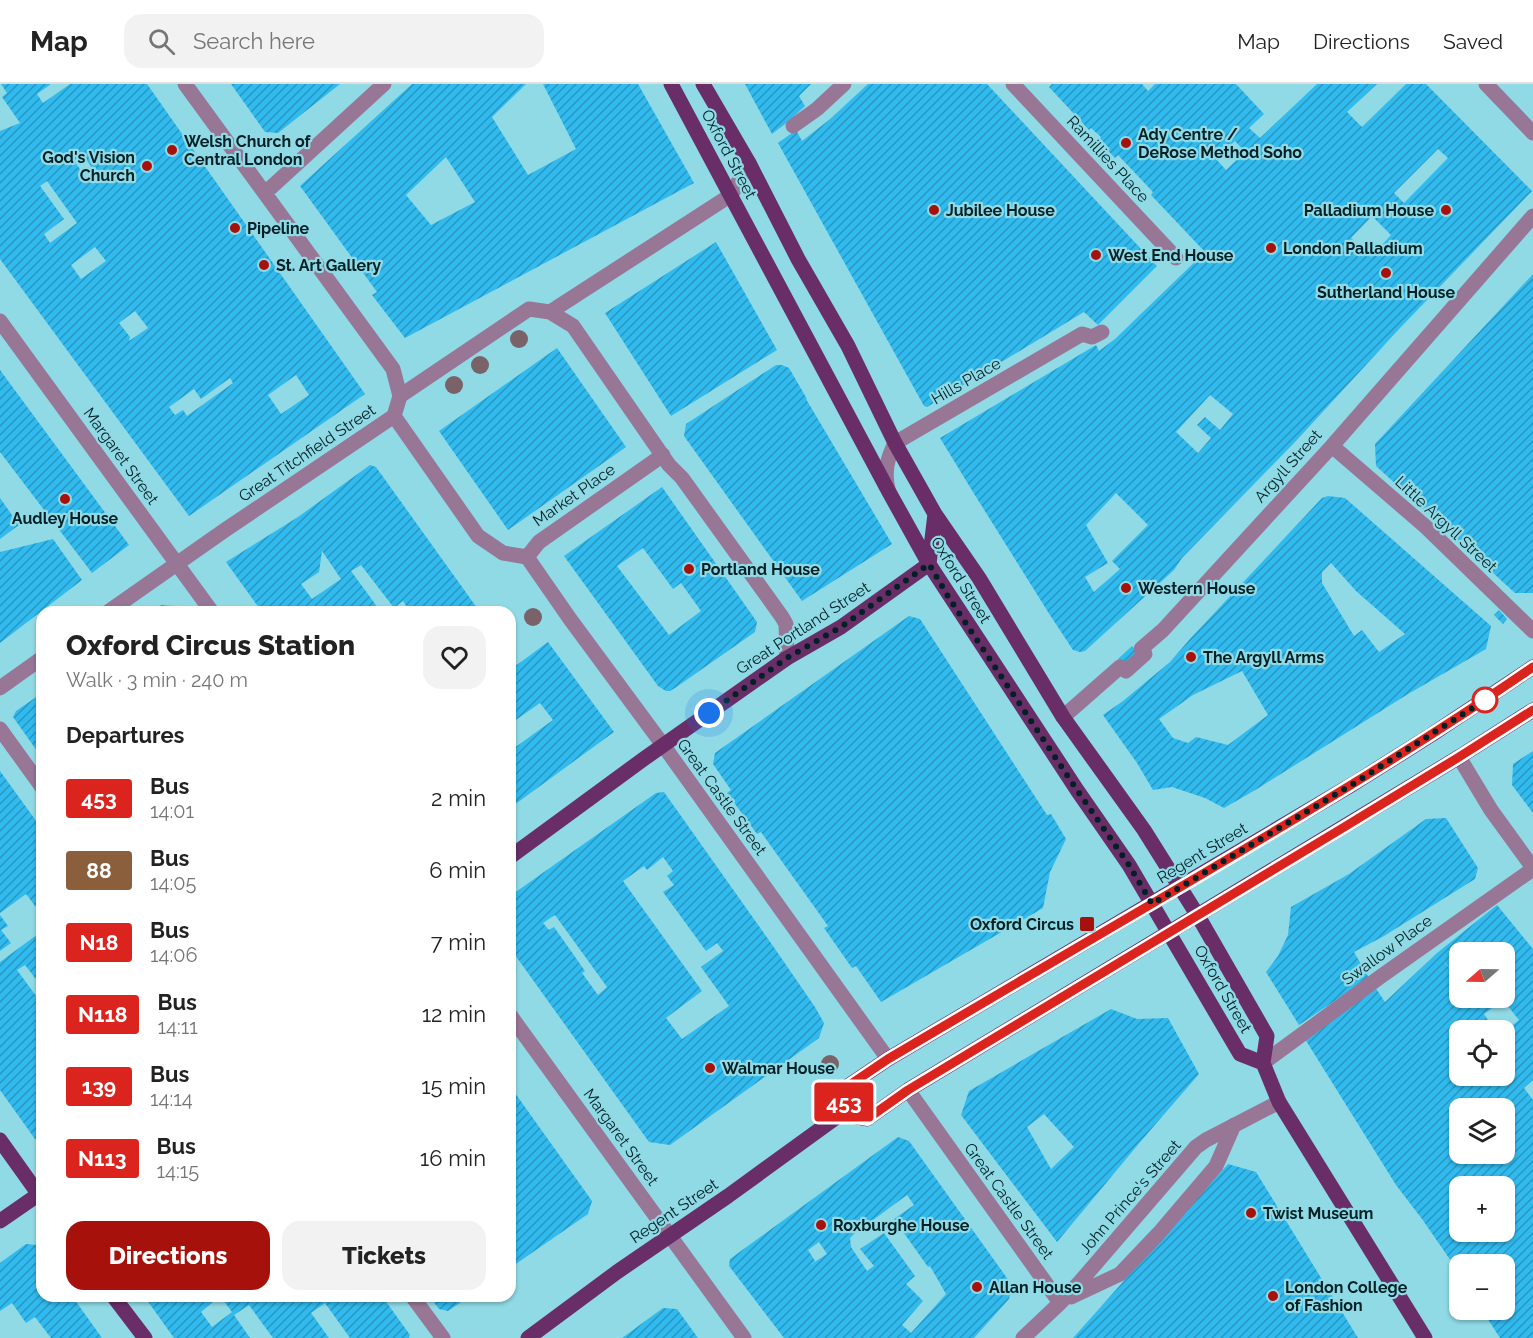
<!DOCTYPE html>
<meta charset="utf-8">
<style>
body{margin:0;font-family:Raleway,sans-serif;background:#f2f2f2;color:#222;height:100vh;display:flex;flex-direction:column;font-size:22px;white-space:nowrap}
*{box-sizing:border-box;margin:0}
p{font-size:20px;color:#767676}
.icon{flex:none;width:33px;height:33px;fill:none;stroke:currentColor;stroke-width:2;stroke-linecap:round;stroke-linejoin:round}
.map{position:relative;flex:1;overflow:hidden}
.side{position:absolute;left:36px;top:522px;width:480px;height:696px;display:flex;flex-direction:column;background:#fff;border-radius:18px;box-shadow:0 2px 4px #0004}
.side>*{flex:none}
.badge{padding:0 12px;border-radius:4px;font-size:21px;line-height:39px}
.needle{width:39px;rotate:250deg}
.controls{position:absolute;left:1449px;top:858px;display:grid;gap:12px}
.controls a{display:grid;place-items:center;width:66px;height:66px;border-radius:12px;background:#fff;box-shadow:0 2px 4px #0004;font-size:30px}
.you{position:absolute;width:30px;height:30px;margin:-15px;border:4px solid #fff;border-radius:50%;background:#1a73e8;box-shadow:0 0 0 9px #1a73e833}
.map>.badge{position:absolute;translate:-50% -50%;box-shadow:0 0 0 3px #fff}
h2{padding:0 30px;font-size:22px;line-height:54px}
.round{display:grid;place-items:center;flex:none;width:63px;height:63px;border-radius:18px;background:#f2f2f2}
.head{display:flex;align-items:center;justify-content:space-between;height:102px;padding:0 30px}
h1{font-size:28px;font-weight:800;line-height:45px}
.button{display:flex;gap:12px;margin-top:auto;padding:12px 30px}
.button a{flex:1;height:69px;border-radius:18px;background:#a6110b;color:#fff;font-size:24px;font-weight:800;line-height:69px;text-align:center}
.button a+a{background:#f2f2f2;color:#222}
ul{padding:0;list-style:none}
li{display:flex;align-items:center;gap:18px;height:72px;padding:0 30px}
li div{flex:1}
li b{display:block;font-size:22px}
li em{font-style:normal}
li .badge{min-width:66px;font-weight:700;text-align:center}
header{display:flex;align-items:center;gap:36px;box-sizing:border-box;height:84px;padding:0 30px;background:#fff;border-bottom:2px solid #e0e0e0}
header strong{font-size:28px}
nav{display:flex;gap:33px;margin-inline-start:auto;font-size:21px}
.search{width:420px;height:54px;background:#f2f2f2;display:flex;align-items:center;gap:15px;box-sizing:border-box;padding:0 21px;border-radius:18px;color:#767676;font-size:22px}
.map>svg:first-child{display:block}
.building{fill:url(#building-hatch);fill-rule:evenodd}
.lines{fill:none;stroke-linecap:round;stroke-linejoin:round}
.minor{stroke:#987796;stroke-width:15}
.major{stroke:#692e67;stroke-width:15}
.tree{fill:#796268}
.line-casing{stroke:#fff;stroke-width:14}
.line{stroke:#dc241f;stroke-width:9}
.walk{stroke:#012126;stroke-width:6;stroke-dasharray:0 10.8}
.poi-dot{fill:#a6110b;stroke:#90dae6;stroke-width:2}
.stop-dot{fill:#fff;stroke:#dc241f;stroke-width:3}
.labels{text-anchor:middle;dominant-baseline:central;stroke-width:4.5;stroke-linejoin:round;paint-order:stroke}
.poi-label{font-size:16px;font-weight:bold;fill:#012126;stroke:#90dae6;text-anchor:start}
.street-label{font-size:16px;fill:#012126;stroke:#90dae6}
</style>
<header>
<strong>Map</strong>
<div class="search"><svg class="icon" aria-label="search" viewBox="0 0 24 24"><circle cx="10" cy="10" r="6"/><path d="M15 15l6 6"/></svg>Search here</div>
<nav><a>Map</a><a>Directions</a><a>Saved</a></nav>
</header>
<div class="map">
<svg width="1533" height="1254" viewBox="0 0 1533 1254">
<defs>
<pattern id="building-hatch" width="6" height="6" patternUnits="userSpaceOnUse" patternTransform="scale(1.5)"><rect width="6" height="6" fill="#31baee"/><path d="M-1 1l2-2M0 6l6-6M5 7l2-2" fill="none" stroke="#2797c1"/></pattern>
</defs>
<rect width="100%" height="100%" fill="#90dae6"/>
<!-- building -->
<path class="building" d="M1 0H51L37 10 43 19 70 0H147L365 310 189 432 0 175V47L20 39 2 13 7 9ZM82 70 96 89 88 96 74 77ZM47 97 77 139 50 159 44 150 64 135 40 102ZM95 163 106 177 81 195 71 181ZM135 227 148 244 129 257 130 253 119 239ZM296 291 309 311 281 330 268 311ZM230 294 233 299 187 332 183 326 175 331 169 323 194 305 201 315Z
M231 0H340L278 49 265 48Z
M412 0H526L492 33 528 91 576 65 543 0H638L694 99 405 254 372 211 377 208 300 102ZM446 73 475 118 431 141 406 111Z
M745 0H811L799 12 805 22 789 37 772 50Z
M868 0H987L1157 182 1098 241 1084 228 927 323 924 322 778 59 796 46 802 57 829 36Z
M1052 0H1142L1148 7 1155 0H1236L1264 30 1249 44 1260 54 1317 0H1377L1347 28 1362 43 1406 0H1426L1532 107 1400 244 1295 358 1182 474 1174 486 1085 567 1080 568 1073 566 1048 528 973 408 940 354 1096 261 1099 267 1115 255 1205 168 1151 111 1153 108 1118 71 1115 74 1098 56 1101 53 1091 44 1089 46 1049 3ZM1235 57 1245 68 1226 86 1216 75ZM1438 65 1448 74 1404 119 1394 109ZM1372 132 1391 151 1371 173 1351 154ZM1210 311 1233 330 1220 346 1205 333 1197 341 1211 354 1198 369 1176 348ZM1116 409 1148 441 1112 477 1120 485 1094 508 1085 493 1108 479 1086 441Z
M716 158 777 266 671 332 605 229Z
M1533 190V509H1515L1376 382 1375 360Z
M557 264 626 363 508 446 439 347Z
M776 281H782L789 284 807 315H806L892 460 802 517 684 352 686 340Z
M0 286 129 461 92 489 0 368Z
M370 381 376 383 480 528H410L403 517 394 524 361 481 351 487 381 528H262L226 478 298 433ZM322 467 341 495 312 515 301 500 319 488Z
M662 403 757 538 755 548 675 604 670 607H666L658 602 564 472ZM643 464 673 505 681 499 701 527 669 551 617 482Z
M1328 412 1345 414 1491 542 1486 565 1408 610 1257 705 1224 724 1205 714 1172 703 1153 706 1137 679 1103 631 1123 617 1170 578 1189 556 1322 414ZM1331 479 1356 507 1405 550 1379 568 1362 546 1354 552 1322 499V488ZM1242 587 1268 631 1228 661 1196 653 1188 659 1173 654 1159 635 1193 611Z
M0 414 19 441 0 455Z
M53 455 82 496 0 559V468Z
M161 521 173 522 178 528H152Z
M1499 526 1507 535 1503 540 1494 531Z
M909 532 920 535 1047 731 1051 730 1066 755 1050 788 1043 824 881 918 856 882 852 884 824 844 828 842 761 748 757 750 727 709 731 706 713 680 715 669Z
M548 558 614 648 510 724V667L553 636 540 619 510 640V586Z
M1132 562 1140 571 1126 584 1118 575Z
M42 609V674L13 633 16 627Z
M1533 667V729L1512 701 1513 680Z
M0 687 42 745V831L26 810 0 829Z
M664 708 773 862 815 923 824 939 819 954 670 1061 649 1058 510 864V812L656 709ZM663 773 673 787 667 792 674 801 663 808 706 867 717 859 723 867 701 883 729 922 682 955 666 934 702 907 623 797 644 782 647 786ZM555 831 607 903 598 911 582 889 585 887 554 843 549 846 543 839Z
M1446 734 1478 784 1475 795 1384 852 1354 868 1369 894 1299 941 1266 888 1278 872 1288 851 1291 823 1349 790 1426 735Z
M1497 821 1533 865V996L1524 1004 1533 1016V1254H1500L1482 1226H1504V1180H1460V1190L1422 1135 1396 1101 1305 955 1375 903 1385 918 1437 869ZM1460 868H1504V914H1460V898L1442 875 1455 890 1460 886ZM1503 916 1519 936 1504 948V992H1460V946H1479L1477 944 1488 936 1484 930ZM1460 1024H1504V1070H1460ZM1460 1102H1504V1148H1460Z
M0 831 8 842 1 846 11 859 0 867Z
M42 847V903L25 881 17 886 42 920V1055H35L0 1006V878Z
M1111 925 1137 935 1168 934 1199 990 1141 1057 1057 1158 961 1031 969 1007ZM1044 1030 1074 1063 1051 1085 1027 1043Z
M510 1002 592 1117 588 1130 510 1184Z
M898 1053 909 1057 1012 1201 1009 1215 974 1254H784L729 1182 730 1175ZM907 1111 914 1121 894 1135 928 1183 930 1182 946 1210 911 1249 902 1241 923 1217 906 1200 915 1192 884 1149 860 1165 874 1182 867 1187 851 1163 850 1154 854 1150ZM819 1158 827 1170 810 1181 815 1177 808 1166Z
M1228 1080 1256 1088 1358 1254H1073Z
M26 1160 38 1161 42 1167V1212H72L102 1254H51L35 1233 26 1239 12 1219 0 1227V1179Z
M144 1212H382L410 1251 409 1254H350L325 1219 311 1229 329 1254H273L249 1221 234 1231 250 1254H174ZM220 1212 232 1228 212 1243 201 1228Z
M429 1212H470L448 1227 439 1225Z
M663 1224 677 1225 698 1254H622Z"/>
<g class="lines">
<!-- minor -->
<path class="minor" d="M185 0 393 285 400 312
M1013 0 1176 174
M1486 0 1533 49
M793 42 817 25 844 0
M265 109 384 0
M550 228 573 242 669 381 682 394 782 533 786 540 787 574
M0 237 212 528
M394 332 478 452 503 469 527 473
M1332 362 1426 443 1533 547
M888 405C884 388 887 375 895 359L1082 250 1092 253 1102 248
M527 473 570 535 663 661 888 975
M527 473 539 458 663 371
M108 528 225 446 394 332 400 312 529 225 550 228 731 111 749 79
M0 604 42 574
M1063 633 1120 583 1126 587 1145 570 1141 565 1163 546 1332 362 1533 132
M0 645 42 703
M1459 673 1491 726 1533 784
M510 931 744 1254
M1263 979 1380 893 1533 785
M908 1006 1060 1219
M412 1212 443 1254
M1071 1213 1120 1190 1159 1149 1216 1082 1234 1041
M1023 1254 1060 1219 1079 1199 1196 1063 1206 1056 1279 1018"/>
<!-- major -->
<path class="major" d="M671 0 889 408 929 480 1077 706 1129 781 1240 970 1263 979
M703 0 749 79 798 175 848 262 895 359 935 430 979 494 1063 633 1144 746 1198 832 1267 952 1263 979 1279 1018 1425 1254
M510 773 645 674 787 574 841 543 929 480 935 430
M841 1030 867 1035 908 1006 1459 673 1533 626
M0 1056 42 1115
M0 1137 42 1108
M113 1212 145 1254
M528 1254 617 1188 728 1112 841 1030 848 1002 888 975 1353 700 1431 651 1533 583"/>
</g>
<!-- trees -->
<g class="tree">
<circle cx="519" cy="255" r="9"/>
<circle cx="480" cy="281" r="9"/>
<circle cx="454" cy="301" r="9"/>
<circle cx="533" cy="533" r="9"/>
<circle cx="830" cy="980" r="9"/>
</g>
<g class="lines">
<!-- line casing -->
<g class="line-casing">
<path id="line" d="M1533 583C1423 659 1309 727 1194 795 1092 855 990 914 888 975L848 1002 841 1030 867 1035 908 1006 1341 745 1459 673 1533 626"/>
</g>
<!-- line -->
<use href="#line" class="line"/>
<!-- walk -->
<path class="walk" d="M709 629 787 574 841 543 929 480 949 514 1077 706 1129 781 1152 820 1353 700 1485 616"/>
</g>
<!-- markers -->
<g class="poi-dot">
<circle cx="1126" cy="59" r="6"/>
<circle cx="172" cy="66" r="6"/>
<circle cx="147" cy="82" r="6"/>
<circle cx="934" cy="126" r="6"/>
<circle cx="1446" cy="126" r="6"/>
<circle cx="235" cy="144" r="6"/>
<circle cx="1271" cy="164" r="6"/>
<circle cx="1096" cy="171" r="6"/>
<circle cx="264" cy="181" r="6"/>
<circle cx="1386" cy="189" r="6"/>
<circle cx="65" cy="415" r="6"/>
<circle cx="689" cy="485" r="6"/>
<circle cx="1126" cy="504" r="6"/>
<circle cx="1191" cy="573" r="6"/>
<rect x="1079" y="832" width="16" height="16" rx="3"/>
<circle cx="710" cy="984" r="6"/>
<circle cx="1251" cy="1129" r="6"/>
<circle cx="821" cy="1141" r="6"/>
<circle cx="977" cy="1203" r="6"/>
<circle cx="1273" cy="1212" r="6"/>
</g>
<circle class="stop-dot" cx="1485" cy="616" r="12"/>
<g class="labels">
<!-- poi labels -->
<g class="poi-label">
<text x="1138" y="50">Ady Centre /<tspan x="1138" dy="18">DeRose Method Soho</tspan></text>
<text x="184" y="57">Welsh Church of<tspan x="184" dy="18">Central London</tspan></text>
<text x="135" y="73" text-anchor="end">God's Vision<tspan x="135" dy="18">Church</tspan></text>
<text x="946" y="126">Jubilee House</text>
<text x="1434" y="126" text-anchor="end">Palladium House</text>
<text x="247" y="144">Pipeline</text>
<text x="1283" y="164">London Palladium</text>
<text x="1108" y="171">West End House</text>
<text x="276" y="181">St. Art Gallery</text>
<text x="1386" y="208" text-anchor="middle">Sutherland House</text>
<text x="65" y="434" text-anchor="middle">Audley House</text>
<text x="701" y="485">Portland House</text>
<text x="1138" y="504">Western House</text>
<text x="1203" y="573">The Argyll Arms</text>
<text x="1074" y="840" text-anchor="end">Oxford Circus</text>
<text x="722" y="984">Walmar House</text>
<text x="1263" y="1129">Twist Museum</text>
<text x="833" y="1141">Roxburghe House</text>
<text x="989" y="1203">Allan House</text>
<text x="1285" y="1203">London College<tspan x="1285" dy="18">of Fashion</tspan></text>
</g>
<!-- street labels -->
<g class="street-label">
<text transform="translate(729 70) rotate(62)">Oxford Street</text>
<text transform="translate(1108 75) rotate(47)">Ramillies Place</text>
<text transform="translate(966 297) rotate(-30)">Hills Place</text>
<text transform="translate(307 369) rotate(-34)">Great Titchfield Street</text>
<text transform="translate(121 372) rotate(54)">Margaret Street</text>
<text transform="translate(1288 382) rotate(-48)">Argyll Street</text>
<text transform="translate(574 411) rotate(-35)">Market Place</text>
<text transform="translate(1446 440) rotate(43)">Little Argyll Street</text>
<text transform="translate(961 496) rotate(58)">Oxford Street</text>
<text transform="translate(803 544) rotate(-33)">Great Portland Street</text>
<text transform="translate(722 713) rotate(54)">Great Castle Street</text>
<text transform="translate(1202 769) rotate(-31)">Regent Street</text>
<text transform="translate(1387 866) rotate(-36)">Swallow Place</text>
<text transform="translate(1223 905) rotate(60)">Oxford Street</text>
<text transform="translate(621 1053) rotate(54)">Margaret Street</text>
<text transform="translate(1130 1113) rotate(-49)">John Prince's Street</text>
<text transform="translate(1009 1117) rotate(54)">Great Castle Street</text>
<text transform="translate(674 1127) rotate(-34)">Regent Street</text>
</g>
</g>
</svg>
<div class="controls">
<a><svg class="needle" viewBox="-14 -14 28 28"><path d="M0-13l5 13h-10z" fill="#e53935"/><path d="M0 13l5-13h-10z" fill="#767676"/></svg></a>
<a><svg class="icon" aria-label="locate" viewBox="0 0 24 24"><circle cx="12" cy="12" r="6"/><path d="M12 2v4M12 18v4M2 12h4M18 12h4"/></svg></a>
<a><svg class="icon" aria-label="layers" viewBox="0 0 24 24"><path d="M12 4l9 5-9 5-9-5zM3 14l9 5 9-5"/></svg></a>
<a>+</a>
<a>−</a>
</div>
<div class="you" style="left:709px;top:629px"></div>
<b class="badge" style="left:844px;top:1018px;background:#dc241f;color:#fff">453</b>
<section class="side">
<div class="head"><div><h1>Oxford Circus Station</h1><p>Walk · 3 min · 240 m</p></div><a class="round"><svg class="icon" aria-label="heart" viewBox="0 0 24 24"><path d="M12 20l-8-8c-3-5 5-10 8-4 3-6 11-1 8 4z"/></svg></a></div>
<h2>Departures</h2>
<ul>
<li><span class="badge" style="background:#dc241f;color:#fff">453</span><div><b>Bus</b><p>14:01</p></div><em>2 min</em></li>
<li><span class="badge" style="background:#8b5e3c;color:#fff">88</span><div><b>Bus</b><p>14:05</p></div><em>6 min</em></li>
<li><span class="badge" style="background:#dc241f;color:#fff">N18</span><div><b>Bus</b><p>14:06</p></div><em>7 min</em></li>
<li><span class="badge" style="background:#dc241f;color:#fff">N118</span><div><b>Bus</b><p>14:11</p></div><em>12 min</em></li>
<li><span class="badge" style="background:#dc241f;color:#fff">139</span><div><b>Bus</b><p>14:14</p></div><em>15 min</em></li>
<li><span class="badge" style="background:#dc241f;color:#fff">N113</span><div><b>Bus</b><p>14:15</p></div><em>16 min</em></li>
</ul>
<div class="button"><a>Directions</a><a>Tickets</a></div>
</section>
</div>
